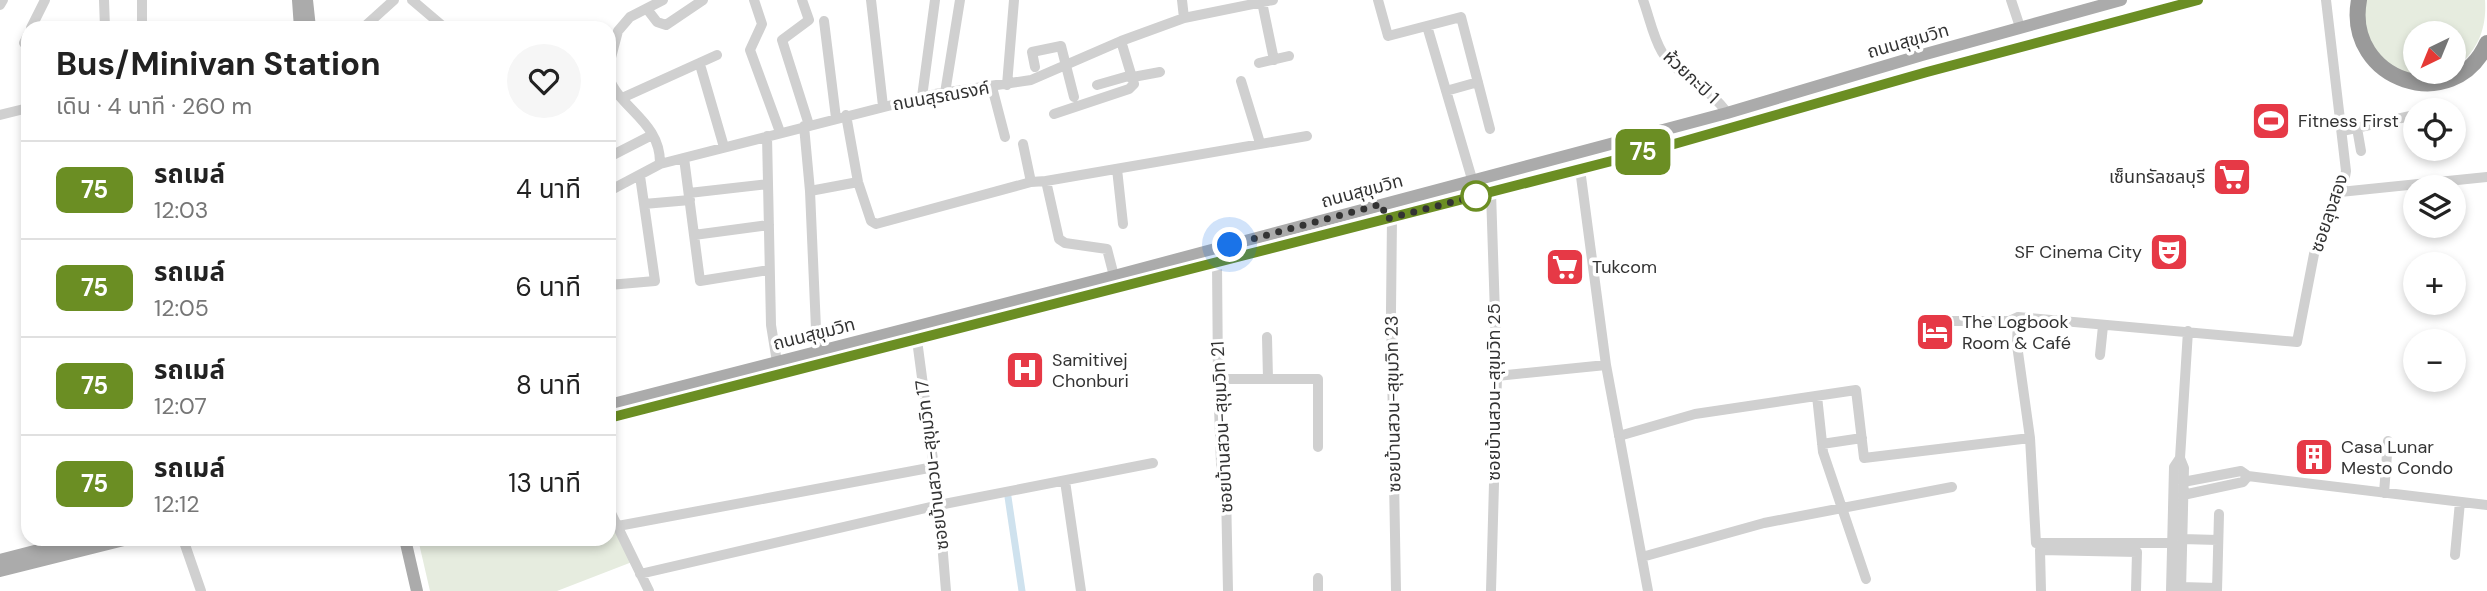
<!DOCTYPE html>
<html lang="th">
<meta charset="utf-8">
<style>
body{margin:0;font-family:"DM Sans","Noto Sans Thai",sans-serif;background:#f6f6f6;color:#222;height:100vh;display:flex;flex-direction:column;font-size:26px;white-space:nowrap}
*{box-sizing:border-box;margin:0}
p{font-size:23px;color:#767676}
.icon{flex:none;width:38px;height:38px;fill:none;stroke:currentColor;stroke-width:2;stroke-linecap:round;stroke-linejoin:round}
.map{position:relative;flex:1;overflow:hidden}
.side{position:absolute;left:21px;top:21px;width:595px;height:525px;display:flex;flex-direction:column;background:#fff;border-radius:21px;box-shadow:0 4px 10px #0003}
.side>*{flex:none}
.badge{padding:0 14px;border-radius:10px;font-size:24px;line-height:46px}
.needle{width:46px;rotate:223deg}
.buttons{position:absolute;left:2403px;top:21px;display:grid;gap:14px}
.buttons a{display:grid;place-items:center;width:63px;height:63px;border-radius:50%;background:#fff;box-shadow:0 4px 10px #0003;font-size:35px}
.you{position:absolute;width:35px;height:35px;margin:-18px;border:5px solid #fff;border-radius:50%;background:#1a73e8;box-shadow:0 0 0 10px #1a73e833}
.map>.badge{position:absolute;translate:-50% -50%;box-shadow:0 0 0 4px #fff}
.round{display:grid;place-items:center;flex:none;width:74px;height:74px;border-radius:37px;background:#f6f6f6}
.summary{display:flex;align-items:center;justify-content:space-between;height:119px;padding:0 35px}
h1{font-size:33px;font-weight:700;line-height:52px}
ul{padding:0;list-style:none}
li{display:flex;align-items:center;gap:21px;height:98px;padding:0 35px;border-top:2px solid #e0e0e0}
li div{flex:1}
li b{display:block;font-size:26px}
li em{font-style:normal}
li .badge{min-width:77px;font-weight:700;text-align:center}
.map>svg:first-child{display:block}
.grass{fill:#e6ecdf}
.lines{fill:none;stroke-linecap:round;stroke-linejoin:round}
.canal{stroke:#cfe2ee;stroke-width:7}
.minor{stroke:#d0d0d0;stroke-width:10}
.major{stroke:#ababab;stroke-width:12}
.highway{stroke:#9a9a9a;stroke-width:16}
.line-casing{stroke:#fff;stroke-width:16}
.line{stroke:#6b8e23;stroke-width:10}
.walk{stroke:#333;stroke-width:7;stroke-dasharray:0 12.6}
.stop-dot{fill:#fff;stroke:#6b8e23;stroke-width:3.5}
.labels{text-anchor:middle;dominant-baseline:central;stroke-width:7;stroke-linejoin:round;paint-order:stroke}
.street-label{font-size:18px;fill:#333;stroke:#fff}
.poi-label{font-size:18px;fill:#333;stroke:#fff;text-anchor:start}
</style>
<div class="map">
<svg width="2487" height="591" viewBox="0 0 2487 591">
<rect width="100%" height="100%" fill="#fff"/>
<!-- grass -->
<path class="grass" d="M2365 0H2485C2487 30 2477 52 2454 69V33H2415V72H2449L2414 77 2384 62 2365 34Z
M609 512 632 562 557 591H430L418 539H609Z"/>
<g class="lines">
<!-- canal -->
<path class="canal" d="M1008 497 1022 591"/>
<!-- minor -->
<path class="minor" d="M104 0 105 28
M142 0V28
M412 0 445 28
M754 0 762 24 750 50 780 132
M802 0 809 20 782 40 809 125
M871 0 883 106
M1182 0 1184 18
M1378 0 1388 36 1461 17 1490 129
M1643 0C1649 16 1653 37 1662 52 1676 75 1710 87 1727 113
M2011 0 2020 27
M1262 2 1274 60
M0 5 3 0
M647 9 657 22 666 25 703 0
M824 21 836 118
M1427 26 1472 179
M31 28 45 0
M363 28 394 0
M24 43 28 35
M1259 63 1289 56
M609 65 618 31 630 17 663 0
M1035 67 1032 52 1061 46 1074 97
M701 68 724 147
M1133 77 1160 72
M609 78C620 109 661 122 660 164
M1241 81 1260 143
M1007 85 1014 0
M1097 85 1132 75
M992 87 1005 137
M1446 91 1478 82
M945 93 960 0
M922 97 935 0
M622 98 717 55
M2434 110H2442
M1054 114 1129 89 1134 84 1121 41
M0 115 28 108
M846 115 858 182 871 221 876 224 1031 182 1046 181 1307 136
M804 126 810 191 817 352
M2357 128 2361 151
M2342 131 2415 115
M767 136 771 325 777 362
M1023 144 1031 182
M609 157 652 135
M684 158 700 281 769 270
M1117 169 1123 224
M1580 169 1606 365 1648 591
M1046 181 1059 239 1065 243 1107 249 1114 276
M609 191 660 164 935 94 1031 80 1121 41 1184 18 1273 0
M810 191 858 182
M1491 192 1497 376 1491 591
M2340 192 2487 177
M689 193 768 184
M644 204 690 200
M1392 218 1391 310 1396 591
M694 235 769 225
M1217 263 1218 379 1221 463 1226 490 1228 591
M609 285 655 281 640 176
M2018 317 2017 345 2030 438 2036 543H2172
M1936 321H2009L2018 317 2297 342 2315 249 2344 182 2346 171 2326 0
M1267 337 1268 379
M917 340 939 505 946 591
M2100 355 2103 326
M1497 376 1606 365
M1218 379H1318V447
M1817 396 1823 452 1866 579
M1619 436 1695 414 1856 390 1864 458 2030 438
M1822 444 1862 438
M1065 481 1081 591
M2183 482 2241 471 2248 476 2272 479 2487 505
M2384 493 2388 441
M2183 495 2243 482 2248 476
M609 509 649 591
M618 526 934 467
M183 539 201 591
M2182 539 2218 540
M2455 555 2460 502
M1642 557 1764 523 1952 487
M640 574 939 505 1153 463
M1318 578V591
M2181 587 2217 588
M2041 591 2040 550 2137 552 2136 591
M2171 591 2174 467 2180 458
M2181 591 2184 468 2180 458 2188 331
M2217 591 2219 514"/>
<!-- major -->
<path class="major" d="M298 0 300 28
M307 0 310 28
M609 405 1114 276 1727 113 1922 55 2121 0
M609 418 1639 154 1927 72 2198 0
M405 539 417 591
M0 560 81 539
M0 571 128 539"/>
<!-- highway -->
<path class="highway" d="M2359 0C2344 81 2454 117 2487 43"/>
</g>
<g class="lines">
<!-- line casing -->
<g class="line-casing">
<path id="line" d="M609 418 1639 154 1927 72 2198 0"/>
</g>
<!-- line -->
<use href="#line" class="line"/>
<!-- walk -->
<path class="walk" d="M1230 245 1382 204 1386 219 1476 196"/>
</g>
<!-- icons -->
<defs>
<g id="stadium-square" transform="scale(2.0125)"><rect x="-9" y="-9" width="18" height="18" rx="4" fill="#e63946" stroke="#fff"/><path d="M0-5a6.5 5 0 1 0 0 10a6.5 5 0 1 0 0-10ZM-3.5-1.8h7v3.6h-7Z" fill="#fff"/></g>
<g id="supermarket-square" transform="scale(2.0125)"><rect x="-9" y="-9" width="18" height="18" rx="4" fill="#e63946" stroke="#fff"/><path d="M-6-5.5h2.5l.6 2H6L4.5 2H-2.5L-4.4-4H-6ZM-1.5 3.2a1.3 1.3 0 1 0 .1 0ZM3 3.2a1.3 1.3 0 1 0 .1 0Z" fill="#fff"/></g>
<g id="theatre-square" transform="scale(2.0125)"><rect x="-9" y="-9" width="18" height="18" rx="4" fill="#e63946" stroke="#fff"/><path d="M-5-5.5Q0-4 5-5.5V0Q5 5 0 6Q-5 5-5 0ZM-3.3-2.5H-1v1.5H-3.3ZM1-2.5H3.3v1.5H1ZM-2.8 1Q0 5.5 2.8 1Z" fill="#fff"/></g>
<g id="hotel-square" transform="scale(2.0125)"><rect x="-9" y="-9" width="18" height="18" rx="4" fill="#e63946" stroke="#fff"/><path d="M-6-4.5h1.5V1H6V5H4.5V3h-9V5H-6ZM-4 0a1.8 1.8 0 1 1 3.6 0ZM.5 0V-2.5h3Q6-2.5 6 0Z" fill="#fff"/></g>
<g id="hospital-square" transform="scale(2.0125)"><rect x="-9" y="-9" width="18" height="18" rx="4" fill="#e63946" stroke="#fff"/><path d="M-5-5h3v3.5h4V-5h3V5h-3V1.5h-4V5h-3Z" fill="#fff"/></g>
<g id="building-square" transform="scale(2.0125)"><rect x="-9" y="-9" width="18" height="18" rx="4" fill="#e63946" stroke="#fff"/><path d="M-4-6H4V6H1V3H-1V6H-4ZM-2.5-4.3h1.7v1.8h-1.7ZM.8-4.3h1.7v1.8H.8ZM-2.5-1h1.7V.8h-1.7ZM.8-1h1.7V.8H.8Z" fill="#fff"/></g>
</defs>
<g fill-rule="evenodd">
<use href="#stadium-square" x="2271" y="121"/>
<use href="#supermarket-square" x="2232" y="177"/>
<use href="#theatre-square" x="2169" y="252"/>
<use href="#supermarket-square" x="1565" y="267"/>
<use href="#hotel-square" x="1935" y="332"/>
<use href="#hospital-square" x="1025" y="370"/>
<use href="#building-square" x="2314" y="457"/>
</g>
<!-- markers -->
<circle class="stop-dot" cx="1476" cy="196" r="14"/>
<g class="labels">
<!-- street labels -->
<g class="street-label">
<text transform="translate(1908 41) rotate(-16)">ถนนสุขุมวิท</text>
<text transform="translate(1691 77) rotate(43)">ห้วยกะปิ 1</text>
<text transform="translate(941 96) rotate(-10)">ถนนสุรณรงค์</text>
<text transform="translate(1362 191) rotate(-15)">ถนนสุขุมวิท</text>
<text transform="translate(2329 213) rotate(-71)">ซอยลุงสอง</text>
<text transform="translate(814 334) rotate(-14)">ถนนสุขุมวิท</text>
<text transform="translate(1494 392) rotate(-90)">ซอยบ้านสวน-สุขุมวิท 25</text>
<text transform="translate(1393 404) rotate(-91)">ซอยบ้านสวน-สุขุมวิท 23</text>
<text transform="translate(1222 427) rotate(-93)">ซอยบ้านสวน-สุขุมวิท 21</text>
<text transform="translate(932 465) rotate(-97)">ซอยบ้านสวน-สุขุมวิท 17</text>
</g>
<!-- poi labels -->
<g class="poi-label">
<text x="2298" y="121">Fitness First</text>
<text x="2205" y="177" text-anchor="end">เซ็นทรัลชลบุรี</text>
<text x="2142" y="252" text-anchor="end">SF Cinema City</text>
<text x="1592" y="267">Tukcom</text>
<text x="1962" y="322">The Logbook<tspan x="1962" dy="21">Room &amp; Café</tspan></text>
<text x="1052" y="360">Samitivej<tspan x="1052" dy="21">Chonburi</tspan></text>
<text x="2341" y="447">Casa Lunar<tspan x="2341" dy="21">Mesto Condo</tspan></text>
</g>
</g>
</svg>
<div class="buttons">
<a><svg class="needle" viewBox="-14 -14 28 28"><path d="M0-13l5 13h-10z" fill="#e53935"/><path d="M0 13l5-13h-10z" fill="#767676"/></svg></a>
<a><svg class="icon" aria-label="locate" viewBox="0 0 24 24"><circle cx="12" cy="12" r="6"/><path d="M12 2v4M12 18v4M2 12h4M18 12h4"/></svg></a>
<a><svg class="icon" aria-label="layers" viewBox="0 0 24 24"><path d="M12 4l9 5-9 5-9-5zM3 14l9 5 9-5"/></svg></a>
<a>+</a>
<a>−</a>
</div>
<div class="you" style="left:1230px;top:245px"></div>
<b class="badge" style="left:1643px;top:152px;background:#6b8e23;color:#fff">75</b>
<section class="side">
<div class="summary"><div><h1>Bus/Minivan Station</h1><p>เดิน · 4 นาที · 260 m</p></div><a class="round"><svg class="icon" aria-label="heart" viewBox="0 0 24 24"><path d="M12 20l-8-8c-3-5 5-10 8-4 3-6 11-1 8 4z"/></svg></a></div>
<ul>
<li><span class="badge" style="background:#6b8e23;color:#fff">75</span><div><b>รถเมล์</b><p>12:03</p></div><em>4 นาที</em></li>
<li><span class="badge" style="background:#6b8e23;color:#fff">75</span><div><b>รถเมล์</b><p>12:05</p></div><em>6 นาที</em></li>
<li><span class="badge" style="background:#6b8e23;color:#fff">75</span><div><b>รถเมล์</b><p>12:07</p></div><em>8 นาที</em></li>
<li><span class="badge" style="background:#6b8e23;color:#fff">75</span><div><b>รถเมล์</b><p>12:12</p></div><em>13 นาที</em></li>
</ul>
</section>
</div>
